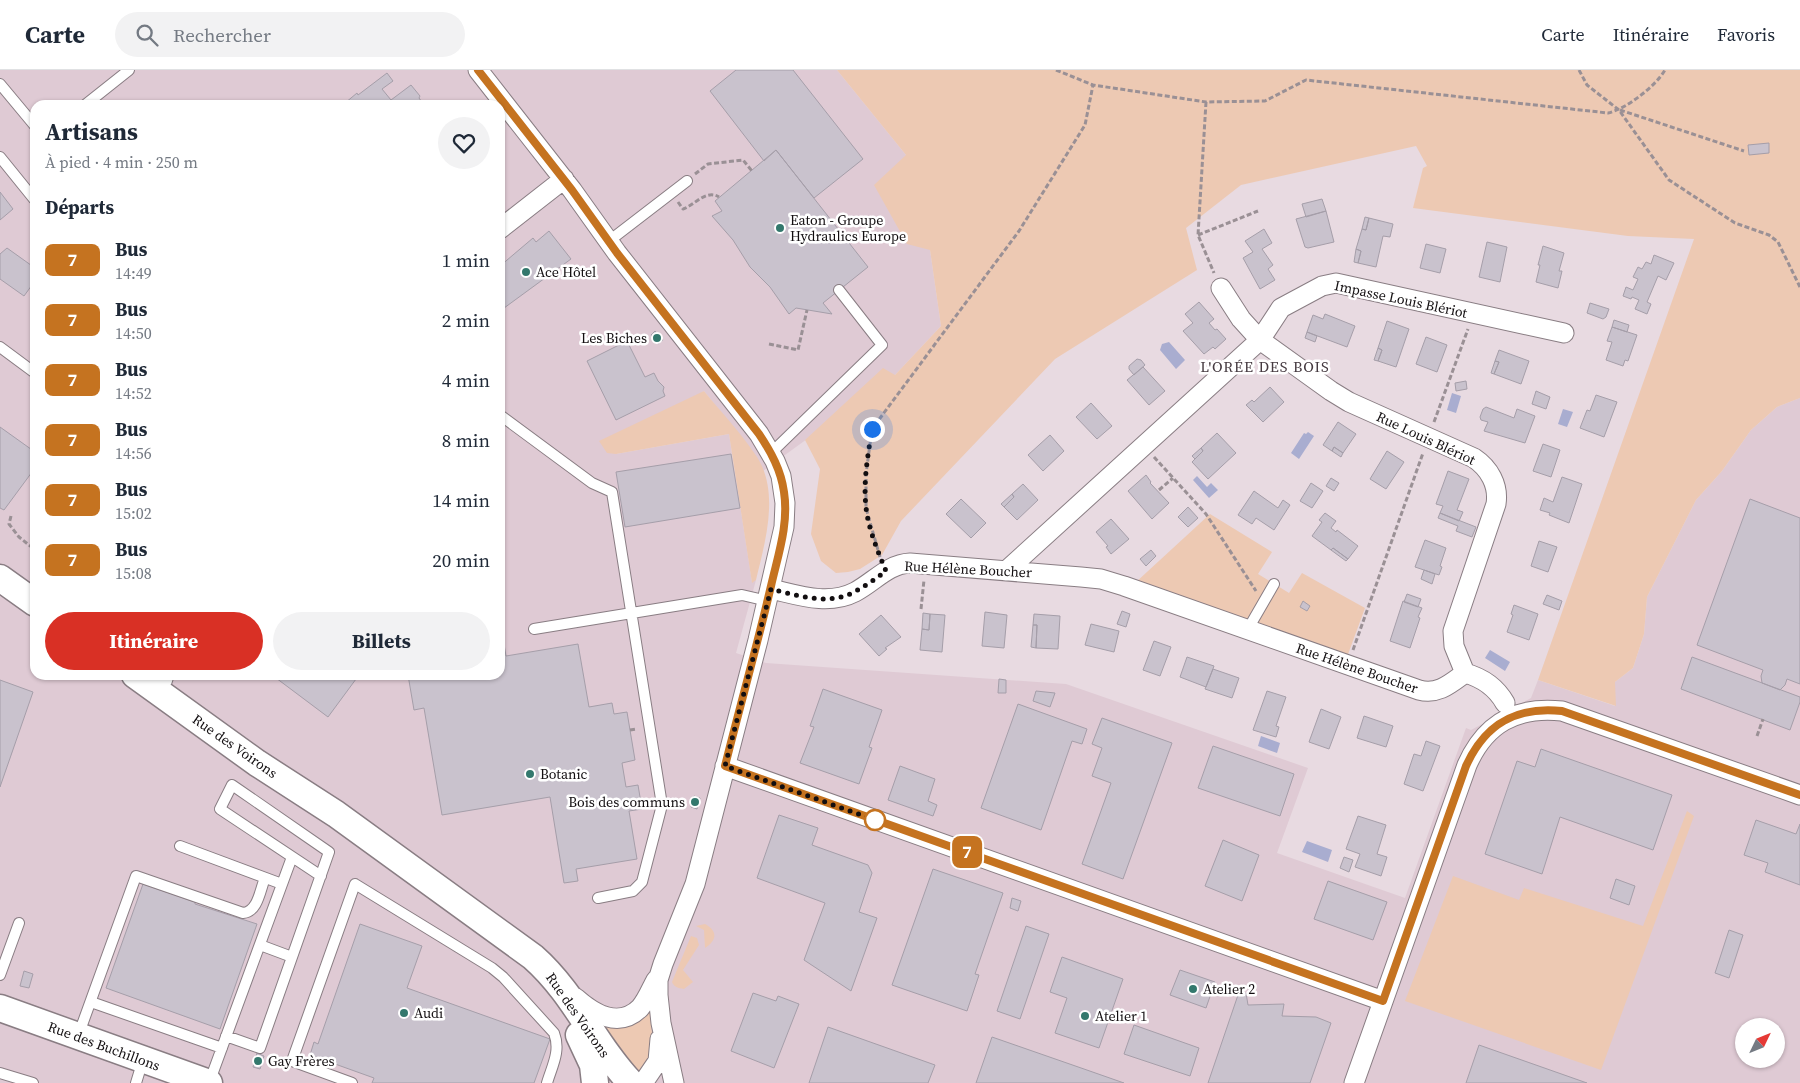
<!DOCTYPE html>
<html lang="fr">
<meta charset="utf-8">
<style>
body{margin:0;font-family:"Source Serif 4",serif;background:#f2f2f3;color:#1f2937;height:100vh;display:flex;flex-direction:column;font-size:19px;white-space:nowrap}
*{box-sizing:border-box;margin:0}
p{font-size:16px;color:#747a83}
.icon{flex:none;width:28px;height:28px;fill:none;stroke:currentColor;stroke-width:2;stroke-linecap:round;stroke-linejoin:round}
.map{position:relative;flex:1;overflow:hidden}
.drawer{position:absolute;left:30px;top:30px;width:475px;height:580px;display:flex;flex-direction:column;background:#fff;border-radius:15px;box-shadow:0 1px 4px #0004}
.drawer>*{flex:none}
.badge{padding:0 10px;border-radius:8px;font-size:18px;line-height:32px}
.needle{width:32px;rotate:47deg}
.buttons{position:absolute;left:1735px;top:948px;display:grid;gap:10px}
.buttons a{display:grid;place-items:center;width:50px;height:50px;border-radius:50%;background:#fff;box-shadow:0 1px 4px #0004;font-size:25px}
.you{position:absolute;width:25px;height:25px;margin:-12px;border:4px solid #fff;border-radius:50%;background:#1a73e8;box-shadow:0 0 0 8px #1a73e833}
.map>.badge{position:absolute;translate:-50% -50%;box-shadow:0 0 0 2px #fff}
h2{padding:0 15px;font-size:19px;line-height:45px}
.round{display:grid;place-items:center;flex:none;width:52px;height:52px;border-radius:26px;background:#f2f2f3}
.summary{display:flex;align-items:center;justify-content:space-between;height:85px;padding:0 15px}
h1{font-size:24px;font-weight:700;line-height:38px}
.primary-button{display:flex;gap:10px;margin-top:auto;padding:10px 15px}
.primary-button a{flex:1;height:58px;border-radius:30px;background:#d93025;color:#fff;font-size:20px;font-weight:700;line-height:58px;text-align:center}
.primary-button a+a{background:#f2f2f3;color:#1f2937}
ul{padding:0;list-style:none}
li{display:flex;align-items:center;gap:15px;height:60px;padding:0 15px}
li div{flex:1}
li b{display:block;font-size:19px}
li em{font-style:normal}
li .badge{min-width:55px;font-weight:700;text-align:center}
header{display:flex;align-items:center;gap:30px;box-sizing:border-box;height:70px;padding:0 25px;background:#fff;border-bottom:1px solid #e0e1e3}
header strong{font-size:24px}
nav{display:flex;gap:28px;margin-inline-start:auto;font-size:18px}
.search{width:350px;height:45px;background:#f2f2f3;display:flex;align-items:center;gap:12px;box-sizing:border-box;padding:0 18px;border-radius:28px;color:#747a83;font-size:19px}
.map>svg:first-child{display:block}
.built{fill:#dfcad4;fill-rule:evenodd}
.green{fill:#edc9b3}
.water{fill:#a9add0}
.building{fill:#c9c2cd;stroke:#a59ea9}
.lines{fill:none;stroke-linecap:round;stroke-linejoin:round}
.lane-casing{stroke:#897d83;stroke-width:12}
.street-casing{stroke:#897d83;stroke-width:21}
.secondary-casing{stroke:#897d83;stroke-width:29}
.path{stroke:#9a9095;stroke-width:3;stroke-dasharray:5 2.5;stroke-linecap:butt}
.lane{stroke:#fff;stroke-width:10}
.street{stroke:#fff;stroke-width:19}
.secondary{stroke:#fff;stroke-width:26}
.line-casing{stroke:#fff;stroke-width:11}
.line{stroke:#c57320;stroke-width:8}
.walk{stroke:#120e10;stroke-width:5;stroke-dasharray:0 9}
.poi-dot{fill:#33786d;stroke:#fff;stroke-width:2}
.stop-dot{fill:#fff;stroke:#c57320;stroke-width:2.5}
.labels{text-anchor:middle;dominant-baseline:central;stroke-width:5;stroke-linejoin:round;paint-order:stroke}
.poi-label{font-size:14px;fill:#120e10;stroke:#fff;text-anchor:start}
.street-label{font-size:14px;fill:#120e10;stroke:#fff}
.neighbourhood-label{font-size:15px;letter-spacing:1px;fill:#453a40;stroke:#fff}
</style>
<header>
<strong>Carte</strong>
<div class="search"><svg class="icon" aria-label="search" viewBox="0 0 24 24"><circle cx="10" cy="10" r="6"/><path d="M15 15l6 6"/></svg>Rechercher</div>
<nav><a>Carte</a><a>Itinéraire</a><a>Favoris</a></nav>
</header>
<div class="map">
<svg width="1800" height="1013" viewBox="0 0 1800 1013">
<rect width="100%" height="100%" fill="#e8dae1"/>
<!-- built -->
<path class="built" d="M0 0H837L906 85 930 180 941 256 895 305 763 401 757 388 704 321 616 384 729 364 752 512 756 510 736 583 766 593 1066 614 1308 698 1277 783 1405 828 1466 658 1471 660 1531 628 1538 610 1615 636V612L1633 598 1644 564 1647 527 1696 430 1722 401 1751 360 1777 337 1800 328V1013H0ZM35 35H500V605H35ZM1744 956H1776V989H1744Z"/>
<!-- green -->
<path class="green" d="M837 0H1800V328L1777 337 1751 360 1722 401 1696 430 1647 527 1644 564 1633 598 1615 612 1616 636 1538 610 1694 169 1628 166 1413 138 1423 98 1427 96 1416 76 1241 115 1186 158 1197 200 1055 289 901 451 882 485 860 499 848 502 836 503 821 491 811 464 820 399 805 370 883 298 895 305 941 256 930 180 907 174 874 115 906 85Z
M704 321C721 342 742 364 757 387 780 423 765 472 756 510L752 513 729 364 616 384 607 383 599 371Z
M1210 444 1272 482 1258 504 1289 523 1302 503 1365 538 1347 587 1135 513Z
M1687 741 1694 746 1601 1000 1405 931 1453 806 1519 830 1524 818 1643 856Z
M705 854C718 861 717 870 705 878L704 860 696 856Z
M691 866 697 868 699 875 683 900 693 912 684 919C678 918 674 917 672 912Z
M650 937C649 962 663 989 636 1004L594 947Z"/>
<!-- water -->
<path class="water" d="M1169 272 1185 290 1176 299 1160 280 1162 274Z
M1452 323 1461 326 1456 343 1447 340Z
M1563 339 1573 342 1567 357 1558 354Z
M1308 362 1314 366 1299 389 1291 383 1304 363 1306 364Z
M1197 406 1207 417 1211 413 1218 420 1209 428 1193 410Z
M1490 580 1510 592 1505 601 1485 588Z
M1261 666 1280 673 1277 683 1258 676Z
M1307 771 1332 780 1328 792 1302 782Z"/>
<!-- building -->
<path class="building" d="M736 0H793L863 89 814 128 776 80 764 91 710 21Z
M387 3 393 11 382 19 391 30 411 15 420 26 419 28 424 35H347L345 33 357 23 358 25Z
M1769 73V83L1749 85 1748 75Z
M776 80 868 197 823 233 832 244 796 238 789 244 770 217 750 197 733 170 712 146 722 141 715 131Z
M0 122 13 139 0 150Z
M1322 129 1326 141 1306 147 1302 134Z
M1326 141 1334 172 1308 178 1305 177 1296 149Z
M1365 147 1369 148 1366 160 1362 159Z
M1369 148 1393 154 1390 167 1383 166 1376 197 1358 193 1361 181 1356 179 1362 159 1366 160Z
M1264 159 1272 173 1262 179 1273 195 1268 199 1275 210 1260 219 1243 188 1253 182 1245 171Z
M549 161 571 189 500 241V196L533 168 536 172Z
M1487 172 1507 177 1500 212 1479 207Z
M1426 174 1446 179 1440 203 1420 198Z
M1543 176 1564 183 1559 201H1562L1558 218 1536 212 1540 195H1538Z
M7 178 35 198V217L32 215 24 226 0 209V184Z
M1356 179 1361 181 1358 193 1354 192Z
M1654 185 1674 193 1666 210 1658 206 1647 232 1651 234 1647 244 1635 239 1639 230 1632 227 1631 229 1623 226 1626 217 1633 220 1638 209 1633 207 1638 197 1642 199 1646 192 1651 194Z
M1199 232 1214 249 1209 253 1215 260 1217 259 1226 269 1215 279 1213 277 1204 284 1183 261 1193 253 1185 244Z
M1590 233 1609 239 1606 247 1603 249 1587 243Z
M1325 244 1355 256 1347 277 1307 262 1313 245 1323 249Z
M1614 250 1629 255 1627 262 1612 257Z
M1387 251 1409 259 1396 297 1378 291 1382 280 1378 278Z
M1612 257 1637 265 1628 291 1625 290 1623 296 1606 290 1612 272 1607 271Z
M655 261 663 270 658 274 651 265Z
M1307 262 1317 266 1315 272 1305 268Z
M1426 267 1447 275 1437 302 1416 294Z
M627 271 645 307 654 303 658 311 664 317 663 321 665 326 616 350 587 291Z
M1378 278 1382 280 1378 291 1374 290Z
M1499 280 1529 291 1521 314 1494 304 1499 292 1495 291Z
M1137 289 1141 290 1145 295 1134 305 1129 299V296Z
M1495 291 1499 292 1494 304 1491 303Z
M1143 297 1165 321 1149 335 1127 310Z
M1466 311 1467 319 1456 321 1455 313Z
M1270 317 1284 332 1263 352 1246 335 1252 330 1254 332Z
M1536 321 1550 327 1546 339 1532 334Z
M1596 325 1617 332 1604 367 1580 358 1587 340 1590 341Z
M1091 333 1112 356 1097 369 1076 347Z
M1486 337 1514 348 1517 339 1535 346 1525 373 1484 361 1488 352 1481 350 1480 347 1483 339Z
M1338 352 1356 364 1343 383 1334 377 1332 381 1323 375Z
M0 357 35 382V398L4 440 0 438Z
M1217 363 1236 383 1208 409 1192 392 1203 381 1201 378Z
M1050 365 1064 381 1043 401 1028 385Z
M1543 374 1560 380 1551 407 1533 401Z
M1334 377 1343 383 1341 387 1332 381Z
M1201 378 1203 381 1195 389 1192 386Z
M1387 381 1404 392 1386 419 1370 409Z
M731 384 740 438 625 457 616 402Z
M1448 401 1469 409 1457 440 1463 442 1459 451 1440 443 1443 436 1436 434Z
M1146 405 1151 412 1150 413 1169 433 1152 449 1128 421Z
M1562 407 1582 414 1569 453 1549 445 1550 443 1540 440 1544 428 1553 432Z
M1331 408 1339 413 1334 421 1326 416Z
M1311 413 1323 421 1312 438 1300 431Z
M1023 414 1038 430 1017 450 1004 437 1014 427 1012 424Z
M1254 421 1278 438 1283 430 1290 435 1274 460 1256 448 1252 454 1238 445Z
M1012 424 1014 427 1004 437 1001 434Z
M961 429 986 453 971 468 946 444Z
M1750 429 1800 448V614L1787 609 1785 615 1780 620 1762 613 1761 606 1763 600 1697 575Z
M1188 437 1198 448 1188 457 1178 447Z
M1325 443 1336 451 1331 458 1336 462 1337 460 1358 476 1348 489 1333 478 1331 480 1312 466 1322 452 1319 450Z
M1440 443 1476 457 1472 467 1456 461 1458 456 1438 448Z
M1111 449 1129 469 1111 484 1106 477 1108 476 1096 462Z
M1425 470 1446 478 1440 496 1442 497 1439 505 1415 497Z
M1539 471 1557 477 1548 502 1531 496Z
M1333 478 1348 489 1346 491 1331 480Z
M1151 480 1156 486 1146 496 1140 489Z
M1424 500 1435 504 1432 514 1421 509Z
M1407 524 1421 529 1418 537 1404 532Z
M1547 525 1562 531 1559 540 1543 534Z
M1303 531 1310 536 1307 541 1300 537Z
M1403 531 1422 538 1418 547 1420 548 1410 578 1390 571Z
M1514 535 1538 544 1529 570 1507 562 1513 545 1511 544Z
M1122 541 1130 544 1126 557 1117 554Z
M985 542 1007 545 1004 578 982 576Z
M923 543 930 544 929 560 922 559Z
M930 544 945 545 942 582 920 580 922 559 929 560Z
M1034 544 1060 546 1058 579 1036 578 1037 555H1033Z
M881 545 901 567 885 578 887 579 879 586 859 564Z
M1091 554 1119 561 1114 582 1085 575Z
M1033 555H1037L1036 578 1031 577Z
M1154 571 1171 577 1160 606 1143 600Z
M500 574H504L506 586 578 574 589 637 612 633 614 644 627 642 635 690 622 693 626 717 638 715 642 739 629 741 637 789 576 799 578 811 564 813 550 727 442 745 424 638 414 640 408 605H500Z
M1187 587 1214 596 1206 617 1180 607Z
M1692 587 1800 627V632L1790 660 1681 619Z
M1213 599 1239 608 1232 628 1205 619Z
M272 605H359L328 647Z
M999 609 1006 610V623H998Z
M0 610 33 622 0 717Z
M823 619 882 640 869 677 872 678 859 714 800 693 814 657 810 656Z
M1036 621 1055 623 1050 637 1033 631Z
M1267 621 1286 627 1276 656 1279 657 1276 667 1253 660Z
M1018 634 1087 659 1082 674 1072 671 1041 760 981 738Z
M1321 639 1341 647 1329 679 1309 672Z
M1364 646 1393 656 1386 677 1357 668Z
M1102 648 1172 673 1123 809 1082 794 1111 713 1092 706 1102 678 1092 674Z
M1426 671 1440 676 1423 721 1404 714 1414 684 1421 686Z
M1213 676 1294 704 1280 746 1198 718Z
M1541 679 1672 725 1653 780 1560 747 1542 804 1485 784 1517 691 1535 697Z
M900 696 935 709 928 731 937 735 933 746 888 730Z
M694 726 700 728 697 739 691 737Z
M779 745 818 758 812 775 868 795 872 803 859 842 877 848 851 921 804 890 825 833 757 808Z
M1358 746 1386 755 1377 784 1387 787 1381 806 1355 797 1360 784 1346 779Z
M1756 750 1796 764 1800 754V815L1765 802 1768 793 1744 785Z
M1223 770 1259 785 1242 831 1205 816Z
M1344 787 1353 790 1349 802 1340 798Z
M933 799 1003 823 975 904 979 905 967 941 892 915Z
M1616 809 1635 816 1629 835 1610 828Z
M1328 811 1387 832 1373 870 1314 849Z
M143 814 195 832V834L257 854 220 959 106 918Z
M1012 828 1021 831 1018 841 1010 838Z
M360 854 422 876 407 918 550 969 534 1013H372L374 1008 310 985 314 972 318 974Z
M1026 856 1049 864 1020 949 997 941Z
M1729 860 1743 865 1729 908 1715 903Z
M1062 887 1123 909 1099 978 1055 963 1067 928 1050 922Z
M1180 900 1215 912 1206 938 1170 925Z
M24 901 33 904 29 918 20 916Z
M753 923 776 931 778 926 799 934 774 998 731 981Z
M1246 923 1248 935 1284 934 1282 946 1316 947 1331 953 1310 1013H1208L1238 925Z
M1134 955 1199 978 1190 1006 1124 984Z
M828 957 935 995 928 1013H809Z
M992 967 1084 999 1124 1013H976Z
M1479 975 1587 1013H1466Z
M257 983 264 986 260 999 253 997Z"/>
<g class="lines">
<!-- lane casing -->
<g class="lane-casing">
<path id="lane" d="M0 14 35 56
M85 35 129 0
M0 87 34 129
M609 171 687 111
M0 277 35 303
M500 345 592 413 612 422 662 735 642 812 633 821 598 828
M771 383 882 275 839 220
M534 559 742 525 768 531
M1248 559 1274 514
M180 776 282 814
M260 875 292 887
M0 905 19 853
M91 932 222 978
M78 966 136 806 243 843C258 842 260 820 265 808
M226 966 260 978 329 782 232 715 220 739 321 806
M0 1003 33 1013
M136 1013 143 990
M209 1013 292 787
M352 1013 292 991 355 814 492 898 503 907 554 963C561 981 552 996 547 1013"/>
</g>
<!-- street casing -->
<g class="street-casing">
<path id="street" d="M478 0 572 120 617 183 759 364 775 391 781 406 785 433 784 457 758 570 695 814 663 894 658 910V925L661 953 674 1013
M500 159 564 109
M1221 218 1241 249 1260 270 1281 238 1322 216 1336 213 1564 263
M1006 501 1260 270 1331 321 1349 332 1474 388C1489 398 1499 415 1496 434L1453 561 1454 576 1465 603
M771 519C798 525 828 536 855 522 874 512 888 494 910 493L1081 507 1101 509 1124 516 1419 620C1438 625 1450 614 1465 603
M1465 603C1483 608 1496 617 1505 633
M160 605 163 609
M725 696 1383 931
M576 928C594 944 619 959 640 938 647 930 651 919 656 910
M643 1013 658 991 660 969
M1354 1013 1467 695C1485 654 1516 636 1562 641L1800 725"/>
</g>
<!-- secondary casing -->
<g class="secondary-casing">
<path id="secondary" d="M0 508 35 533
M135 605 257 693 336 744 533 887C575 924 593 973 631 1013
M0 938 209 1013
M579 965 593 995 595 1013"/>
</g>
<!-- path -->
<path class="path" d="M1056 0 1093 15 1206 32 1265 31 1306 10 1608 43C1626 39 1656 16 1665 0
M1579 0 1587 15 1619 40 1669 110 1735 153 1769 165 1778 172 1800 217
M1206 32 1198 165 1214 203
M1620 40 1744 81
M695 104 708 94 743 90 752 101
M678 132 683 139C695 135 706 119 719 127
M1198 165 1258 141
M769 274 798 280 807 240
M1434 352 1468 259
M1154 387 1206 444 1256 521
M1159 420 1173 408
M11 446 9 454 19 467 34 479
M880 487 866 438V404L872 359 1019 161 1085 55 1093 15
M921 539 924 510
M1353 580 1423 383
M630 660 637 659
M1757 666 1763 649"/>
<!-- lane -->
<use href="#lane" class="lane"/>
<!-- street -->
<use href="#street" class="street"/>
<!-- secondary -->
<use href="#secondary" class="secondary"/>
</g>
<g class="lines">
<!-- line casing -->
<g class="line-casing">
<path id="line" d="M478 0 572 120 617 183 759 364C771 382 781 400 784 422 789 454 778 485 771 516 757 576 740 636 725 696L1383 931 1466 696C1485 654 1516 636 1562 641L1800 725"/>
</g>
<!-- line -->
<use href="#line" class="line"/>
<!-- walk -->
<path class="walk" d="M872 359C868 385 863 411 866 437 868 458 878 482 886 501 875 509 863 518 850 524 825 535 796 525 771 519L725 696 875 750"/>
</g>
<!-- markers -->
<g class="poi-dot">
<circle cx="780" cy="158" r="5"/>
<circle cx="526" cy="202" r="5"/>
<circle cx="657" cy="268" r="5"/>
<circle cx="530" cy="704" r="5"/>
<circle cx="695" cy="732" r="5"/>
<circle cx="1193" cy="919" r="5"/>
<circle cx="404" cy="943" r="5"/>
<circle cx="1085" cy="946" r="5"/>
<circle cx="258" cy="991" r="5"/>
</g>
<circle class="stop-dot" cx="875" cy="750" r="10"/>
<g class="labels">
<!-- poi labels -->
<g class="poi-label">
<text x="790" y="150">Eaton - Groupe<tspan x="790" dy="16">Hydraulics Europe</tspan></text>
<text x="536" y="202">Ace Hôtel</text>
<text x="647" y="268" text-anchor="end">Les Biches</text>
<text x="540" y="704">Botanic</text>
<text x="685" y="732" text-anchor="end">Bois des communs</text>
<text x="1203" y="919">Atelier 2</text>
<text x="414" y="943">Audi</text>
<text x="1095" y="946">Atelier 1</text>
<text x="268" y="991">Gay Frères</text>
</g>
<!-- street labels -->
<g class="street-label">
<text transform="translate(1401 229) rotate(12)">Impasse Louis Blériot</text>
<text transform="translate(1426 368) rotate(25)">Rue Louis Blériot</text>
<text transform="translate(968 499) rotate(3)">Rue Hélène Boucher</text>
<text transform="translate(1357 598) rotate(19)">Rue Hélène Boucher</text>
<text transform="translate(235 676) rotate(35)">Rue des Voirons</text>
<text transform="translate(578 945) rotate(55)">Rue des Voirons</text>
<text transform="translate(104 976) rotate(20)">Rue des Buchillons</text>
</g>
<!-- neighbourhood labels -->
<g class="neighbourhood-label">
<text x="1265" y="296">L'ORÉE DES BOIS</text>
</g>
</g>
</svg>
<div class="buttons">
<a><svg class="needle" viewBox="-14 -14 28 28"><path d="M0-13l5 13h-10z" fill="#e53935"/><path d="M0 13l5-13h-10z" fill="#747a83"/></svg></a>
</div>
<div class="you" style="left:872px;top:359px"></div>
<b class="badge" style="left:967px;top:782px;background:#c57320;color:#fff">7</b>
<section class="drawer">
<div class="summary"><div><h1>Artisans</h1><p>À pied · 4 min · 250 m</p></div><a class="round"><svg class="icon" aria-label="heart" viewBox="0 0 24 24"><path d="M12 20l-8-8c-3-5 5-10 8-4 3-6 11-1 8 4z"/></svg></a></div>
<h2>Départs</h2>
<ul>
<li><span class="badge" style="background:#c57320;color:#fff">7</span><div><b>Bus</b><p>14:49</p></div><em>1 min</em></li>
<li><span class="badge" style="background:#c57320;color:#fff">7</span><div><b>Bus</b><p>14:50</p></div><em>2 min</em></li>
<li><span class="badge" style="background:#c57320;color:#fff">7</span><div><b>Bus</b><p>14:52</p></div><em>4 min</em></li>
<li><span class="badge" style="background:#c57320;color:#fff">7</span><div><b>Bus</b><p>14:56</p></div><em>8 min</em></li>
<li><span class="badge" style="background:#c57320;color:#fff">7</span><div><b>Bus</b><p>15:02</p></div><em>14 min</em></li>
<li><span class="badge" style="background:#c57320;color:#fff">7</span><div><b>Bus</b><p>15:08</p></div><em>20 min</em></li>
</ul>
<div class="primary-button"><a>Itinéraire</a><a>Billets</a></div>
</section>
</div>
